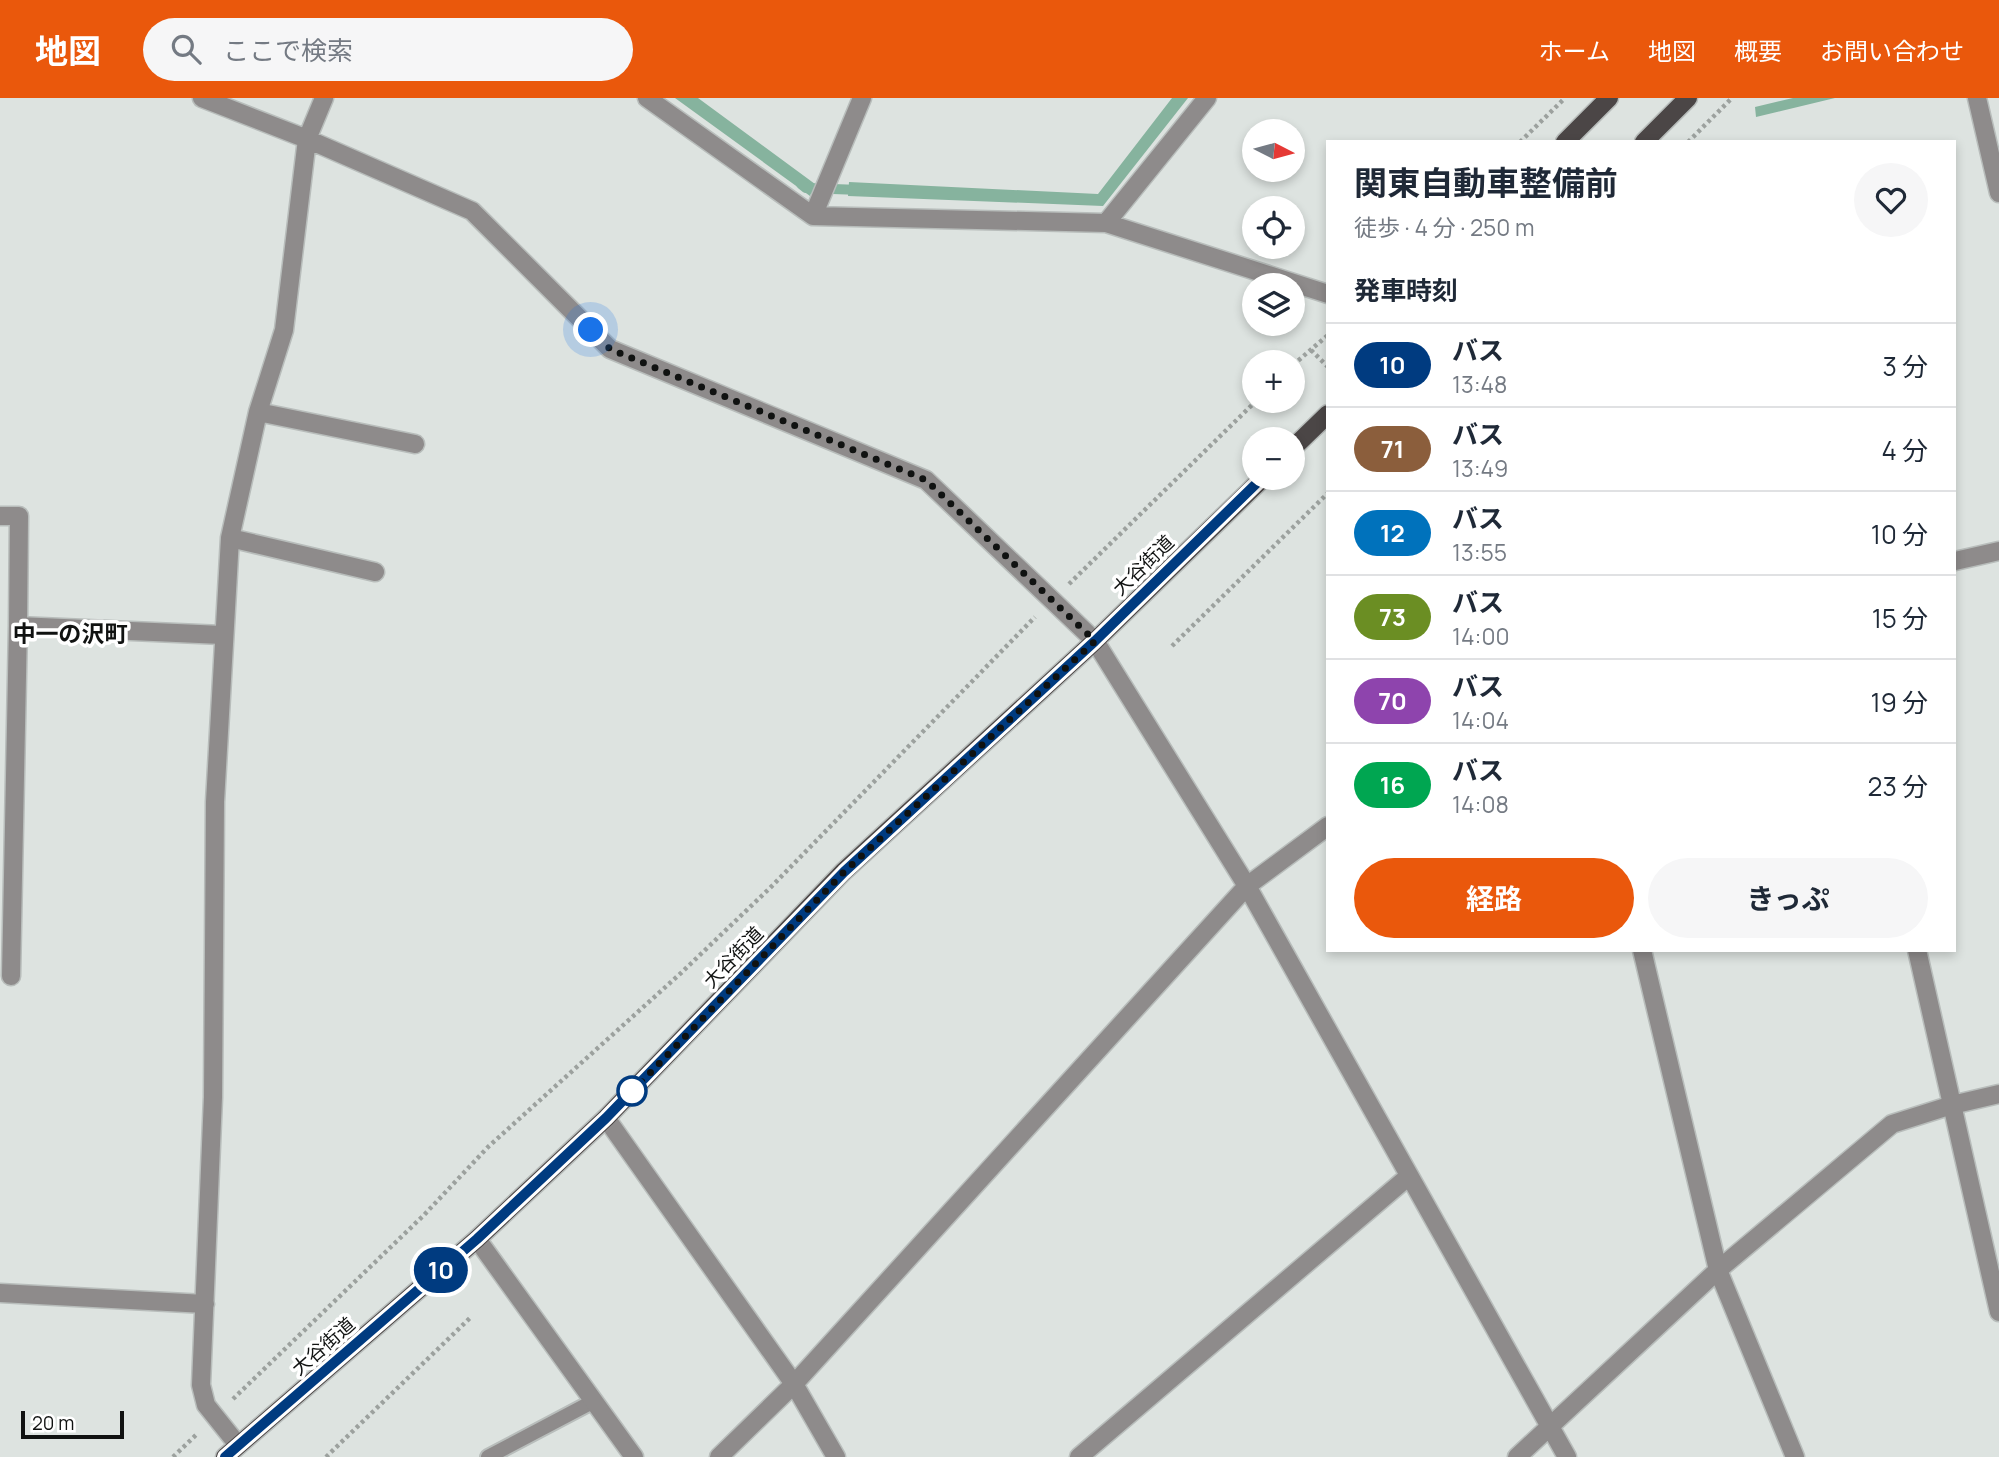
<!DOCTYPE html>
<html lang="ja">
<meta charset="utf-8">
<style>
body{margin:0;font-family:Manrope,"Noto Sans JP",sans-serif;background:#f6f6f7;color:#1f2937;height:100vh;display:flex;flex-direction:column;font-size:26px;white-space:nowrap}
*{box-sizing:border-box;margin:0}
p{font-size:23px;color:#747a83}
.icon{flex:none;width:38px;height:38px;fill:none;stroke:currentColor;stroke-width:2;stroke-linecap:round;stroke-linejoin:round}
.map{position:relative;flex:1;overflow:hidden}
.details{position:absolute;left:1326px;top:42px;width:630px;height:812px;display:flex;flex-direction:column;background:#fff;border-radius:0px;box-shadow:0 4px 10px #0003}
.details>*{flex:none}
.badge{padding:0 14px;border-radius:23px;font-size:24px;line-height:46px}
.needle{width:46px;rotate:96deg}
.fabs{position:absolute;left:1242px;top:21px;display:grid;gap:14px}
.fabs a{display:grid;place-items:center;width:63px;height:63px;border-radius:50%;background:#fff;box-shadow:0 4px 10px #0003;font-size:35px}
.scale{position:absolute;left:21px;bottom:18px;width:103px;box-sizing:border-box;padding-left:7px;border:4px solid #101211;border-top:0;font-size:19px;line-height:24px;white-space:nowrap;color:#101211;-webkit-text-stroke:5px #fff;paint-order:stroke}
.you{position:absolute;width:35px;height:35px;margin:-18px;border:5px solid #fff;border-radius:50%;background:#1a73e8;box-shadow:0 0 0 10px #1a73e833}
.map>.badge{position:absolute;translate:-50% -50%;box-shadow:0 0 0 4px #fff}
h2{padding:0 28px;font-size:26px;line-height:63px}
.round{display:grid;place-items:center;flex:none;width:74px;height:74px;border-radius:37px;background:#f6f6f7}
.summary{display:flex;align-items:center;justify-content:space-between;height:119px;padding:0 28px}
h1{font-size:33px;font-weight:700;line-height:52px}
.button{display:flex;gap:14px;margin-top:auto;padding:14px 28px}
.button a{flex:1;height:80px;border-radius:42px;background:#ea580c;color:#fff;font-size:28px;font-weight:700;line-height:80px;text-align:center}
.button a+a{background:#f6f6f7;color:#1f2937}
ul{padding:0;list-style:none}
li{display:flex;align-items:center;gap:21px;height:84px;padding:0 28px;border-top:2px solid #e0e1e3}
li div{flex:1}
li b{display:block;font-size:26px}
li em{font-style:normal}
li .badge{min-width:77px;font-weight:700;text-align:center}
header{display:flex;align-items:center;gap:42px;box-sizing:border-box;height:98px;padding:0 35px;background:#ea580c;color:#fff}
header strong{font-size:33px}
nav{display:flex;gap:38px;margin-inline-start:auto;font-size:24px}
.search{width:490px;height:63px;background:#f6f6f7;display:flex;align-items:center;gap:18px;box-sizing:border-box;padding:0 24px;border-radius:38px;color:#747a83;font-size:26px}
.map>svg:first-child{display:block}
.water{fill:#86b39e}
.lines{fill:none;stroke-linecap:round;stroke-linejoin:round}
.stream{stroke:#86b39e;stroke-width:10}
.lane-casing{stroke:#b8bdbb;stroke-width:18}
.street-casing{stroke:#b8bdbb;stroke-width:21}
.primary-casing{stroke:#b8bdbb;stroke-width:21}
.path{stroke:#9ca19e;stroke-width:4.5;stroke-dasharray:3.5 3.5;stroke-linecap:butt}
.lane{stroke:#8e8b8b;stroke-width:14}
.street{stroke:#8e8b8b;stroke-width:18}
.primary{stroke:#4b4646;stroke-width:18}
.line-casing{stroke:#fff;stroke-width:16}
.line{stroke:#003b80;stroke-width:10}
.walk{stroke:#101211;stroke-width:7;stroke-dasharray:0 12.6}
.stop-dot{fill:#fff;stroke:#003b80;stroke-width:3.5}
.labels{text-anchor:middle;dominant-baseline:central;stroke-width:7;stroke-linejoin:round;paint-order:stroke}
.street-label{font-size:19px;fill:#101211;stroke:#fff}
.quarter-label{font-size:23px;font-weight:bold;fill:#101211;stroke:#fff}
</style>
<header>
<strong>地図</strong>
<div class="search"><svg class="icon" aria-label="search" viewBox="0 0 24 24"><circle cx="10" cy="10" r="6"/><path d="M15 15l6 6"/></svg>ここで検索</div>
<nav><a>ホーム</a><a>地図</a><a>概要</a><a>お問い合わせ</a></nav>
</header>
<div class="map">
<svg width="1999" height="1359" viewBox="0 0 1999 1359">
<rect width="100%" height="100%" fill="#dde3e0"/>
<!-- water -->
<path class="water" d="M675 0H698L815 86 810 98Z
M1172 0H1188L1103 108 848 98 849 84 1098 96Z
M1793 0H1835L1756 19 1755 9Z"/>
<g class="lines">
<!-- stream -->
<path class="stream" d="M801 86 806 90 860 92"/>
<!-- lane casing -->
<g class="lane-casing">
<path id="lane" d="M488 1359 594 1303"/>
</g>
<!-- street casing -->
<g class="street-casing">
<path id="street" d="M202 0 307 41 472 113 610 251 926 382 1095 543 1247 788 1567 1359
M647 0 813 118 1106 125 1328 196
M1977 0 1999 95
M813 118 862 0
M1106 125 1207 0
M258 314 415 346
M0 418H19L18 528 222 537
M230 440 375 474
M1955 463 1999 453
M1642 852 1718 1172 1795 1359
M1917 852 1999 1214
M11 878 18 528
M606 1020 794 1286 836 1359
M477 1141 634 1359
M0 1195 205 1206
M238 1347 206 1307 201 1287 213 999 215 704 230 440 258 314 284 232 307 41 324 0
M719 1359 794 1286 1247 788 1328 728
M1079 1359 1409 1078
M1517 1359 1718 1172 1892 1026 1952 1007 1999 996"/>
</g>
<!-- primary casing -->
<g class="primary-casing">
<path id="primary" d="M1565 44 1609 0
M1644 44 1688 0
M1293 350 1328 316
M225 1359 477 1141 606 1020 843 774 1095 543 1263 380"/>
</g>
<!-- path -->
<path class="path" d="M1520 44 1565 0
M1688 44 1732 0
M1311 252 1328 269
M1293 267 1328 237
M1069 486 1256 303
M1172 548 1328 395
M233 1301 424 1117 488 1049 681 875 772 788 1035 519
M173 1359 196 1337
M326 1359 470 1220"/>
<!-- lane -->
<use href="#lane" class="lane"/>
<!-- street -->
<use href="#street" class="street"/>
<!-- primary -->
<use href="#primary" class="primary"/>
</g>
<g class="lines">
<!-- line casing -->
<g class="line-casing">
<path id="line" d="M225 1359 477 1141 606 1020 844 774 1095 543 1262 380"/>
</g>
<!-- line -->
<use href="#line" class="line"/>
<!-- walk -->
<path class="walk" d="M591 232 610 251 926 382 1095 543 844 774 624 1002 632 993"/>
</g>
<!-- markers -->
<circle class="stop-dot" cx="632" cy="993" r="14"/>
<g class="labels">
<!-- street labels -->
<g class="street-label">
<text transform="translate(1143 467) rotate(-44)">大谷街道</text>
<text transform="translate(733 859) rotate(-46)">大谷街道</text>
<text transform="translate(323 1248) rotate(-41)">大谷街道</text>
</g>
<!-- quarter labels -->
<g class="quarter-label">
<text x="70" y="535">中一の沢町</text>
</g>
</g>
</svg>
<div class="fabs">
<a><svg class="needle" viewBox="-14 -14 28 28"><path d="M0-13l5 13h-10z" fill="#e53935"/><path d="M0 13l5-13h-10z" fill="#747a83"/></svg></a>
<a><svg class="icon" aria-label="locate" viewBox="0 0 24 24"><circle cx="12" cy="12" r="6"/><path d="M12 2v4M12 18v4M2 12h4M18 12h4"/></svg></a>
<a><svg class="icon" aria-label="layers" viewBox="0 0 24 24"><path d="M12 4l9 5-9 5-9-5zM3 14l9 5 9-5"/></svg></a>
<a>+</a>
<a>−</a>
</div>
<div class="scale">20 m</div>
<div class="you" style="left:591px;top:232px"></div>
<b class="badge" style="left:441px;top:1172px;background:#003b80;color:#fff">10</b>
<section class="details">
<div class="summary"><div><h1>関東自動車整備前</h1><p>徒歩 · 4 分 · 250 m</p></div><a class="round"><svg class="icon" aria-label="heart" viewBox="0 0 24 24"><path d="M12 20l-8-8c-3-5 5-10 8-4 3-6 11-1 8 4z"/></svg></a></div>
<h2>発車時刻</h2>
<ul>
<li><span class="badge" style="background:#003b80;color:#fff">10</span><div><b>バス</b><p>13:48</p></div><em>3 分</em></li>
<li><span class="badge" style="background:#8b5e3c;color:#fff">71</span><div><b>バス</b><p>13:49</p></div><em>4 分</em></li>
<li><span class="badge" style="background:#0072bc;color:#fff">12</span><div><b>バス</b><p>13:55</p></div><em>10 分</em></li>
<li><span class="badge" style="background:#6b8e23;color:#fff">73</span><div><b>バス</b><p>14:00</p></div><em>15 分</em></li>
<li><span class="badge" style="background:#8e44ad;color:#fff">70</span><div><b>バス</b><p>14:04</p></div><em>19 分</em></li>
<li><span class="badge" style="background:#00a651;color:#fff">16</span><div><b>バス</b><p>14:08</p></div><em>23 分</em></li>
</ul>
<div class="button"><a>経路</a><a>きっぷ</a></div>
</section>
</div>
